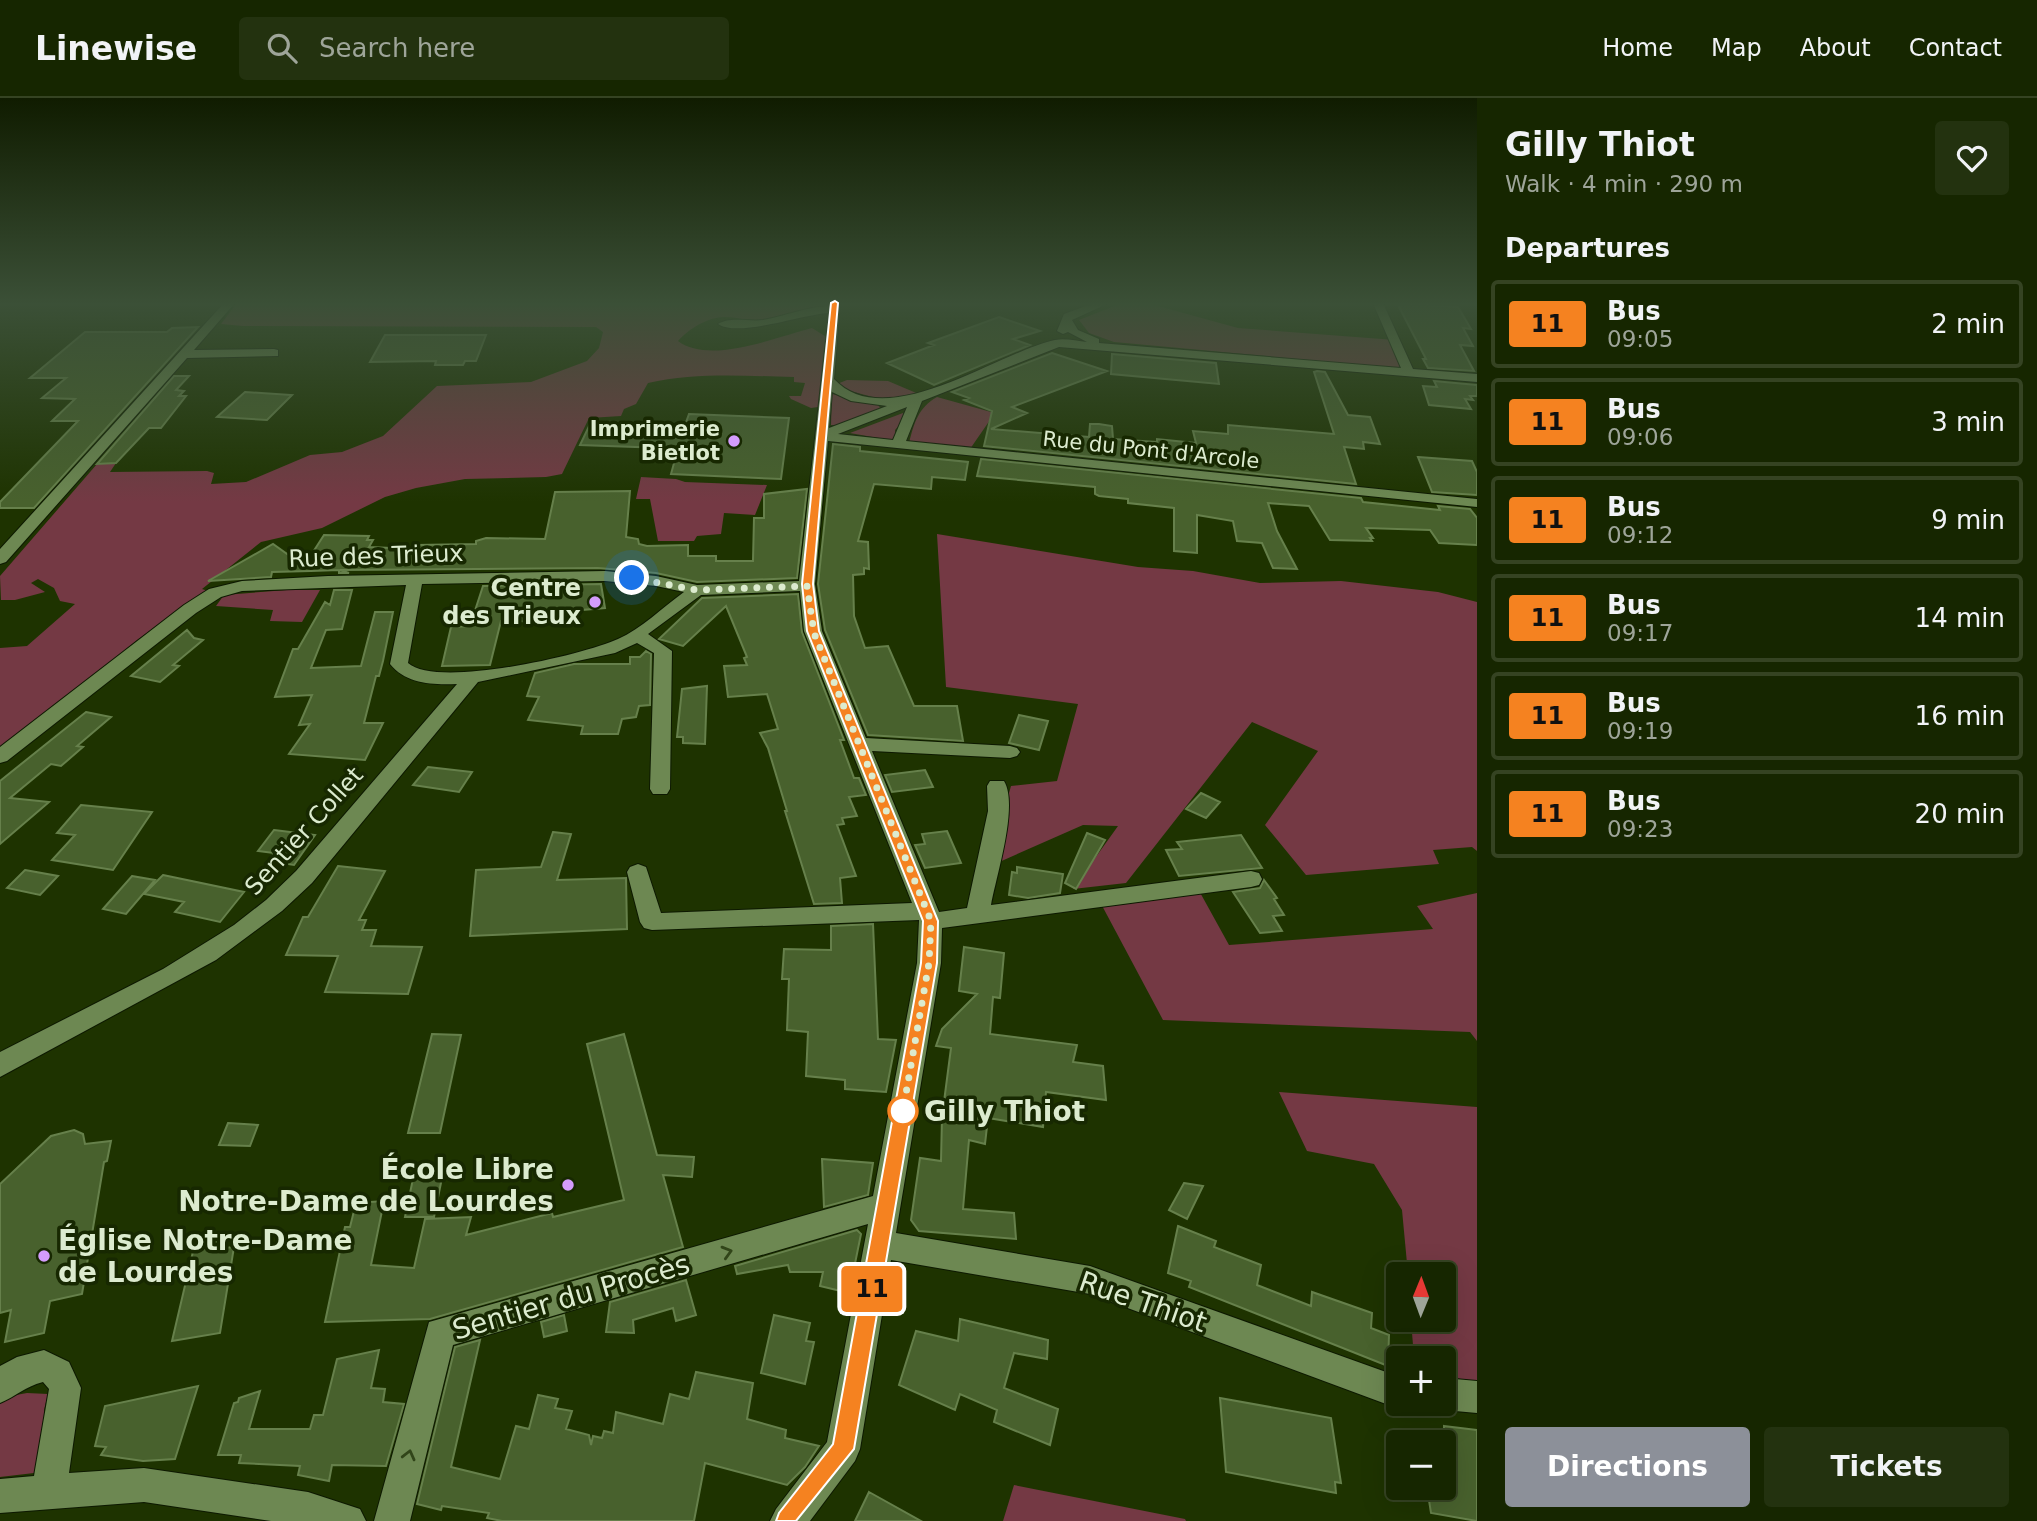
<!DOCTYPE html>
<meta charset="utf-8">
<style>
body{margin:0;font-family:"DejaVu Sans",sans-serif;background:#23320f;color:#f1f3f6;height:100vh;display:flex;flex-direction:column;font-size:26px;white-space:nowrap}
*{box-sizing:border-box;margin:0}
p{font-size:23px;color:#9ea599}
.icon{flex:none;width:38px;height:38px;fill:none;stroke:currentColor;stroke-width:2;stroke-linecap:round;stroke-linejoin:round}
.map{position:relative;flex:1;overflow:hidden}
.panel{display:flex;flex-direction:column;background:#162600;width:560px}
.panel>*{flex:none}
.badge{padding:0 14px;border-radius:5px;font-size:24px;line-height:46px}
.needle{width:46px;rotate:1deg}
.buttons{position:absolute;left:1386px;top:1164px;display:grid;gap:14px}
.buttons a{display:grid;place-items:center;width:70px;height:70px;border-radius:7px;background:#162600;box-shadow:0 7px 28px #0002,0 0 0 2px #354322;font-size:35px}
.you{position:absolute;width:35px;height:35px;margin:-18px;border:5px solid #fff;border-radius:50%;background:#1a73e8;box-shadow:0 0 0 10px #1a73e833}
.map>.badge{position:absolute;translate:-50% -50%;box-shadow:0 0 0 4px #fff}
h2{padding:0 28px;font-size:26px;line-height:63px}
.round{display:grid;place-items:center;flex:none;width:74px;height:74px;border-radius:7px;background:#23320f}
.summary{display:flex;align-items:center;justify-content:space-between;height:119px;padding:0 28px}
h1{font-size:33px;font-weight:800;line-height:52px}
.primary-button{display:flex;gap:14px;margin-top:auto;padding:14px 28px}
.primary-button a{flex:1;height:80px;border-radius:7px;background:#8c9099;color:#fff;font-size:28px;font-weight:800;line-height:80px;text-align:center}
.primary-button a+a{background:#23320f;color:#f1f3f6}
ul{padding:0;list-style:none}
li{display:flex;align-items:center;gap:21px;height:88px;margin:0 14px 10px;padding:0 14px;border:4px solid #354322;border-radius:7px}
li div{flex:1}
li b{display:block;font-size:26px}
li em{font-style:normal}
li .badge{min-width:77px;font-weight:700;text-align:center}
header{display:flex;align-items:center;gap:42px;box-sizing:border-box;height:98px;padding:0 35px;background:#162600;border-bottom:2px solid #354322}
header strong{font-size:33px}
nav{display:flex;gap:38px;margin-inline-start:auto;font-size:24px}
.search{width:490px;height:63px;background:#23320f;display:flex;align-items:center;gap:18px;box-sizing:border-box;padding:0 24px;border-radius:7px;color:#9ea599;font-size:26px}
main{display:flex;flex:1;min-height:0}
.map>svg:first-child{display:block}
.green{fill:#743944}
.building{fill:#48612d;stroke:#66804b;stroke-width:2}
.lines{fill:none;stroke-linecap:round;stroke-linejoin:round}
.minor-casing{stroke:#0d1901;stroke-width:2}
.minor{fill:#6d8852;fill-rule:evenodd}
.oneway{stroke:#314519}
.line{fill:#f58220;stroke:#fff;stroke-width:2}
.walk{stroke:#dcebcf;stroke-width:7;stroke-dasharray:0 12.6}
.poi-dot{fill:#d49cfc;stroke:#172801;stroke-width:2.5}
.stop-dot{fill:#fff;stroke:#f58220;stroke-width:3.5}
.labels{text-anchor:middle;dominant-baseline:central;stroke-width:7;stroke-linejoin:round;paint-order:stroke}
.far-poi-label{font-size:21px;font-weight:bold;fill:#dcebcf;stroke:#172801;text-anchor:end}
.far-street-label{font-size:21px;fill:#dcebcf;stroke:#172801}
.street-label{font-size:24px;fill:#dcebcf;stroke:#172801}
.poi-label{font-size:24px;font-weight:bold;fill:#dcebcf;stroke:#172801;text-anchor:end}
.near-stop-label{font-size:28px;font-weight:bold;fill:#dcebcf;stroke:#172801;text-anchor:start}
.near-poi-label{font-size:28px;font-weight:bold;fill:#dcebcf;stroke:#172801;text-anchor:end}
.near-street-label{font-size:28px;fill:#dcebcf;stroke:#172801}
</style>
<header>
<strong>Linewise</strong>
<div class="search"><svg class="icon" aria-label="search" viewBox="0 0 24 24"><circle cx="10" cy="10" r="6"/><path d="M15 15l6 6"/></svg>Search here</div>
<nav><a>Home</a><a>Map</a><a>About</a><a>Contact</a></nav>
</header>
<main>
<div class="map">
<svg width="1477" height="1423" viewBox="0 0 1477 1423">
<rect width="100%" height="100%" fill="#1e3300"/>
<!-- green -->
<path class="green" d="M237 205 828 207 827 210C804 211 785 219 763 222 749 224 738 219 725 219 707 219 689 231 678 243 710 267 776 239 812 230L828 240 818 309 811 310 791 301 789 298H801L805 285 794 284V279C745 278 696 274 648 285L636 306 624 311 621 318 589 320 562 376 546 379 465 381 416 390 385 399 322 430 261 444 202 491 208 493 137 542 0 656V550L27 548 75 506 60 503 54 490 38 481 31 485 45 494 15 502H1L0 478 97 366 116 365 110 374 207 373 214 375 211 386 246 384 310 357 342 354 383 338 437 288 531 284 587 263 599 250 603 234 596 229 243 228 221 226Z
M1122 205H1147L1238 230 1395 242 1407 271 1114 244 1089 235 1079 222Z
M847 282 888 283 921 297 880 301 832 288Z
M832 296 878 307 881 311 841 327H831Z
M937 299 1009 319 990 322 970 351 909 345C914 325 918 310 937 299Z
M903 315 904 322 895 332V343L850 335Z
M641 379 676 381 685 384 767 387 755 417 724 415 721 436 697 438 694 443H658L650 401H636Z
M937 436 1138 469 1193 473 1260 485 1341 483 1438 494 1477 504V753L1472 749 1433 752 1439 766 1306 777 1265 727 1318 653 1252 624 1126 785 1073 791 1118 728 1083 727 988 769 1011 688 1057 683 1078 606 946 589Z
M287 492H320L302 524 270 523 273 512 216 508 224 497Z
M1197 789 1229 847 1433 831 1417 808 1477 795V943L1470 934 1163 922 1099 802Z
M1279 994 1477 1009V1283L1444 1279V1260H1414L1411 1222H1444V1176H1408L1402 1112 1374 1066 1307 1053Z
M27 1295 48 1296 44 1312 45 1336 34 1375 0 1379V1300Z
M1014 1387 1185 1421 1186 1423H1003Z"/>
<!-- building -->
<path class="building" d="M1397 205 1458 209 1471 231 1463 230 1473 248 1460 247 1474 273 1428 270 1423 261H1426Z
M999 219 1040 233 1013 241 1030 247 934 287 887 265 934 247 928 245Z
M198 229 34 410H0V404L78 323H52L75 301 42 300 66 280H30L85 234H167L172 230Z
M385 237H486L476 263H465L463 267H435L436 263 370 264Z
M1052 255 1107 273 1012 309 1027 315 991 331 1089 339 1090 326H1099L1112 328 1113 341 1157 344V341L1196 345 1193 333 1228 336V327L1334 336 1314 274 1317 273 1325 274 1348 317 1370 319 1380 346 1363 344 1364 351 1344 349 1356 386 984 348 992 313 964 302 969 300 952 294Z
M1112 256 1216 265 1219 286 1111 276Z
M174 278H189L176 292 184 293 179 298H186L161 330H149L116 365 97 366Z
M1434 283 1477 287V298H1470L1473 302 1465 301 1471 311 1429 307 1423 288 1437 289Z
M245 294 292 297 267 322 217 319Z
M689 316 789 320 781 381 671 376 676 358 662 357 664 350 580 347 591 324 685 327Z
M833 346 860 349V353L968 364 965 382 932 379 931 391 874 386 858 443 868 444 869 471 864 470V476L853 477 854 518 865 550 888 548 914 608H957L963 643 868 637 825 532 818 486Z
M1418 359 1472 363 1477 374V397L1432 394Z
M981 361 1361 400 1363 404 1440 412 1438 408 1470 411 1477 420V447L1439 445 1430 432 1366 430 1373 440H1370L1372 443 1330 442 1309 408 1268 405 1277 433 1297 471 1273 470 1262 445 1237 443 1233 423 1197 417V455L1174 453V410L1128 405V401L1099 398 1095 396V389L977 378Z
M807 391 797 480 697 484 656 475 598 470 340 472 349 475H339V472L311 473 272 474 271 479 208 483 273 446 304 468 324 437 369 438 367 442H373L369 449 415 451 417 447 476 446V443L486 440 545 441 555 394 630 393 626 439 638 441 639 446 647 448 688 447V458H716V463H753L754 420H764V396Z
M601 486 605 510 570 513 569 520H562L561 524 501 523 490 567 442 568 451 529 470 528 483 488Z
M334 492H352L342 531 326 532 311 570 361 568 375 514H393L383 563 379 578H376L364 625H383L365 662 289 656 310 626 299 627 312 597 275 599 293 551H298L325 504 330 507Z
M798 496 802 534 844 642H840L854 680H859L866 697 849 699 857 718 842 720 844 726 837 727 856 778 840 780 842 805 814 806 785 713H787L768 650 760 635 778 631 767 596 728 599 724 568 747 567 744 560 747 559 726 508 683 548 659 541 702 500Z
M187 532 194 540 203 542 173 567 179 568 160 584 131 578Z
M646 553 651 556 650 607 639 608 636 619 622 621 618 636H581L583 628 528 622 539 599 527 598 535 575 574 566H630V559H640Z
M707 588 705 646 683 645V639H677L682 591Z
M86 614 111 619 77 648 83 649 61 668 51 666 10 700 49 704 0 746V683Z
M1019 617 1048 623 1039 652 1009 645Z
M428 669 472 674 459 694 413 687Z
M925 672 933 689 892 694 885 677Z
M1201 695 1220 704 1206 720 1186 711Z
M81 707 152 714 113 772 52 762 75 737 57 735Z
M274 732 315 737 294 767 269 763 274 755 258 753Z
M947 733 961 765 925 770 915 747 925 746 922 736Z
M553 734 571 736 557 782 626 780 627 831 470 838 476 772 541 769Z
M1087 735 1105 742 1076 791 1065 785Z
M1241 737 1262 770 1179 778 1166 752 1182 751 1177 744Z
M338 768 385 773 359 822H366L362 832H376L371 848 422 849 408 896 325 894 338 858 286 857 303 819H308Z
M1017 769 1063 776 1060 795 1028 800 1009 797 1012 774 1017 775Z
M25 772 58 778 40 797 7 790Z
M163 777 244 794 220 824 175 814 184 804 144 796Z
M132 778 155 782 126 816 103 811Z
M1264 782 1277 800 1274 801 1284 817 1273 818 1282 833 1260 835 1233 794 1260 790Z
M873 826 878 941 896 942 886 994 845 991V982L806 978 808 934 787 932 789 881H782L784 851 831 852V828Z
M964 849 1004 855 1000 900 993 899 990 936 1077 947 1073 964 1103 968 1106 1002 1046 994 1043 1029 988 1020 985 1046 969 1042 963 1111 1014 1115 1016 1141 919 1133 911 1122 920 1060 941 1063 942 1019 951 950 936 948 942 931 977 896 959 893Z
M432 936 461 937 440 1035H408Z
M624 936 657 1057 694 1059 692 1079 663 1077 683 1149 430 1221 325 1224 345 1129H350L356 1105 384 1103 371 1167 414 1170 425 1121 471 1119 466 1137 552 1115 553 1119 624 1102 587 946Z
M228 1025 258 1027 250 1048 219 1047Z
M74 1032 83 1036 85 1046 111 1043 107 1063 104 1064 82 1196 50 1203 44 1235 5 1244 11 1212 0 1215V1086L51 1038Z
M822 1061 873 1065 868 1097 824 1109Z
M443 1075 434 1119H405L414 1076Z
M1184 1085 1203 1088 1187 1121 1169 1112Z
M1178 1128 1216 1143 1214 1149 1261 1167 1257 1187 1311 1208 1312 1194 1372 1215 1371 1230 1389 1237 1388 1268 1189 1189 1191 1183 1168 1175Z
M857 1132 861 1136 849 1195 820 1188 823 1174H790L788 1167 737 1176 735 1168Z
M215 1141 225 1150 234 1149 220 1235 172 1243 195 1145Z
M686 1182 696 1217 676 1223 673 1210 633 1222 634 1235 606 1234 610 1204Z
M564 1217 567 1233 544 1239 541 1224Z
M774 1217 810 1225 806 1243 814 1244 805 1286 761 1275Z
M960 1221 1048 1242 1047 1261 1014 1255 1004 1290 1058 1311 1050 1347 994 1324 997 1312 960 1296 955 1312 899 1287 916 1233 958 1243Z
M480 1242 451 1369 500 1381 516 1328 529 1331 538 1297 558 1301 555 1310 572 1313 566 1331 589 1337 591 1347 593 1338 602 1340 604 1333 613 1335 616 1314 663 1326 670 1296 689 1301 696 1274 753 1285 747 1321 786 1332 785 1340 819 1348 805 1369 787 1387 705 1365 694 1423H502L487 1420 489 1415 442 1408 441 1412 417 1406 455 1249Z
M379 1252 371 1290 385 1291 383 1304 404 1306 386 1368 332 1367 329 1383 298 1377 300 1368 239 1365 241 1357H218L234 1305 238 1304 239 1300 260 1293 249 1331H310L314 1317H323L337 1261Z
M198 1288 175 1361 143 1363 101 1357 106 1349 95 1348 105 1308Z
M1220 1300 1331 1320 1341 1385 1335 1384 1336 1395 1226 1374Z
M1444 1328 1477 1332V1423L1431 1415 1427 1390H1444Z
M869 1394 921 1423H855Z"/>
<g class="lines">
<!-- minor casing -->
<g class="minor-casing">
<path id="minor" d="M224 205H235L194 252 274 251 278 252V258L187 260 6 464 0 466V451Z
M830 205H840L834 281C886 337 996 255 1055 242 1065 240 1077 243 1087 244L1068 234 1063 236 1057 233 1064 216 1094 205H1109L1072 222 1078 232 1099 241V245L1401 270 1373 205H1383L1413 271 1477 276V284L1059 249 922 303 906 343 1477 401V409L828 343 815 486 822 533 866 640 1010 648 1017 650 1020 654 1017 658 1010 660 872 653 939 814 967 810 988 713 987 688 990 683H1004C1019 707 996 779 991 807L1251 773 1259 775 1262 781 1259 787 1251 789 942 830 941 865 896 1135 1090 1168 1386 1274 1398 1275V1306H1402H1386L1090 1196 891 1162 860 1351 855 1363 810 1423H770L776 1411 827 1344 868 1126 453 1247 410 1423H374L429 1224 873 1098 917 865 919 822 652 832 644 830 640 824 627 774 630 769 638 766 646 769 661 815 912 805 804 533 800 493 701 497 648 536 672 553 670 691 667 696H653L650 691 654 555 637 545 615 555 478 584 312 785 282 813 216 862 0 979V954L163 871 234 827 266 802 296 773 457 586C432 587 406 586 390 566L406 487 242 493 221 499 196 515 7 663 0 665V649L184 507 209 491 242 483 328 478 605 473 656 478 697 487 799 483 829 215C803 216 738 240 718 226 730 218 749 224 763 222 786 218 805 209 829 208ZM832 294 851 303 887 308 829 330ZM907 309 893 342 838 336ZM605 483 656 488 684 494C663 509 641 531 618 541 583 557 437 591 408 565L422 486Z
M44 1252 69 1264 81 1290 69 1375 144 1370 308 1394 360 1411 366 1423H271L144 1404 0 1415V1381L34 1378 49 1291 43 1284C24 1289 17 1298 0 1305V1268L17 1259Z
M1444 1280 1477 1283V1315L1444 1312 1432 1308V1306H1444Z"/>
</g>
<!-- minor -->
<use href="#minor" class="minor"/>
</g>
<!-- one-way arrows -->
<defs><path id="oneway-chevron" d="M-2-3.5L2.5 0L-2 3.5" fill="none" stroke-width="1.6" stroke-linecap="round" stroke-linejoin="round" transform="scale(1.75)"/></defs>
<g class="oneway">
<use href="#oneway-chevron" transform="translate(727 1154) rotate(-16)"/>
<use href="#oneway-chevron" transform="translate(409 1357) rotate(-76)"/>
</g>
<!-- sky -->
<linearGradient id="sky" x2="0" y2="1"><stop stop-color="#101c00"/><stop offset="0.51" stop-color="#3b5037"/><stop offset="1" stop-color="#3b5037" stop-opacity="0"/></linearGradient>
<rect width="1477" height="404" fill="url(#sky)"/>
<!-- line -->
<path class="line" d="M835 203 838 205 813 486 819 533 938 823 937 865 854 1351 796 1423H776L779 1415 833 1346 921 865 923 823 807 533 802 486 831 205Z"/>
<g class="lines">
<!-- walk -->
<path class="walk" d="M632 480 697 492 807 488 814 535 931 823 929 865 902 1018 903 1013"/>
</g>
<!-- markers -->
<g class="poi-dot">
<circle cx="734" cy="343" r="7"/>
<circle cx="595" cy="504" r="7"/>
<circle cx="568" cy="1087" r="7"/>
<circle cx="44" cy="1158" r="7"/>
</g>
<circle class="stop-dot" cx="903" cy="1013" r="14"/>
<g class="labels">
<!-- far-poi labels -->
<g class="far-poi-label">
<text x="720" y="331">Imprimerie<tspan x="720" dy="24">Bietlot</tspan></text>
</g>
<!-- far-street labels -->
<g class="far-street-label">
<text transform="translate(1151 352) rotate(6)">Rue du Pont d'Arcole</text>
</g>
<!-- street labels -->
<g class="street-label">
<text transform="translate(376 458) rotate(-2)">Rue des Trieux</text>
<text transform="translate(304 733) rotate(-48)">Sentier Collet</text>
</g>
<!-- poi labels -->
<g class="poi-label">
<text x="581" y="490">Centre<tspan x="581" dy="28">des Trieux</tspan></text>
</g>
<!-- near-stop labels -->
<g class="near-stop-label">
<text x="924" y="1013">Gilly Thiot</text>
</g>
<!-- near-poi labels -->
<g class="near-poi-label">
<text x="554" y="1071">École Libre<tspan x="554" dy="32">Notre-Dame de Lourdes</tspan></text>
<text x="58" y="1142" text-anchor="start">Église Notre-Dame<tspan x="58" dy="32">de Lourdes</tspan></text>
</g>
<!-- near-street labels -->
<g class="near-street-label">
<text transform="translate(571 1199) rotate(-16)">Sentier du Procès</text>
<text transform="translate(1143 1204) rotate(19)">Rue Thiot</text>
</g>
</g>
</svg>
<div class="buttons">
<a><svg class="needle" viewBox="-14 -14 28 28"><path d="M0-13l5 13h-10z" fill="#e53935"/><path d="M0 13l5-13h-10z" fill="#9ea599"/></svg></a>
<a>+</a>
<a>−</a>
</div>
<div class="you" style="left:632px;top:480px"></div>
<b class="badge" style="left:872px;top:1191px;background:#f58220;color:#111">11</b>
</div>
<section class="panel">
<div class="summary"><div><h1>Gilly Thiot</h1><p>Walk · 4 min · 290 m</p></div><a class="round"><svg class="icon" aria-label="heart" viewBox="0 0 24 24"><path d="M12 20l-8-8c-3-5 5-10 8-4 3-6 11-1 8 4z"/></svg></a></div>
<h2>Departures</h2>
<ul>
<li><span class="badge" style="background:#f58220;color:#111">11</span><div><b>Bus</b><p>09:05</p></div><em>2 min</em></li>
<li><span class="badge" style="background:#f58220;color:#111">11</span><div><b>Bus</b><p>09:06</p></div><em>3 min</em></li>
<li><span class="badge" style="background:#f58220;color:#111">11</span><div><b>Bus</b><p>09:12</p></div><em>9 min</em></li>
<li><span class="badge" style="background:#f58220;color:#111">11</span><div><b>Bus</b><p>09:17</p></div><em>14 min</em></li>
<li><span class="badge" style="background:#f58220;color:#111">11</span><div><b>Bus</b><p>09:19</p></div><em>16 min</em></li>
<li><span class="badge" style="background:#f58220;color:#111">11</span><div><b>Bus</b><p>09:23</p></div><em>20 min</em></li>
</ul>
<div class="primary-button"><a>Directions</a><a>Tickets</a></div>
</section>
</main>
